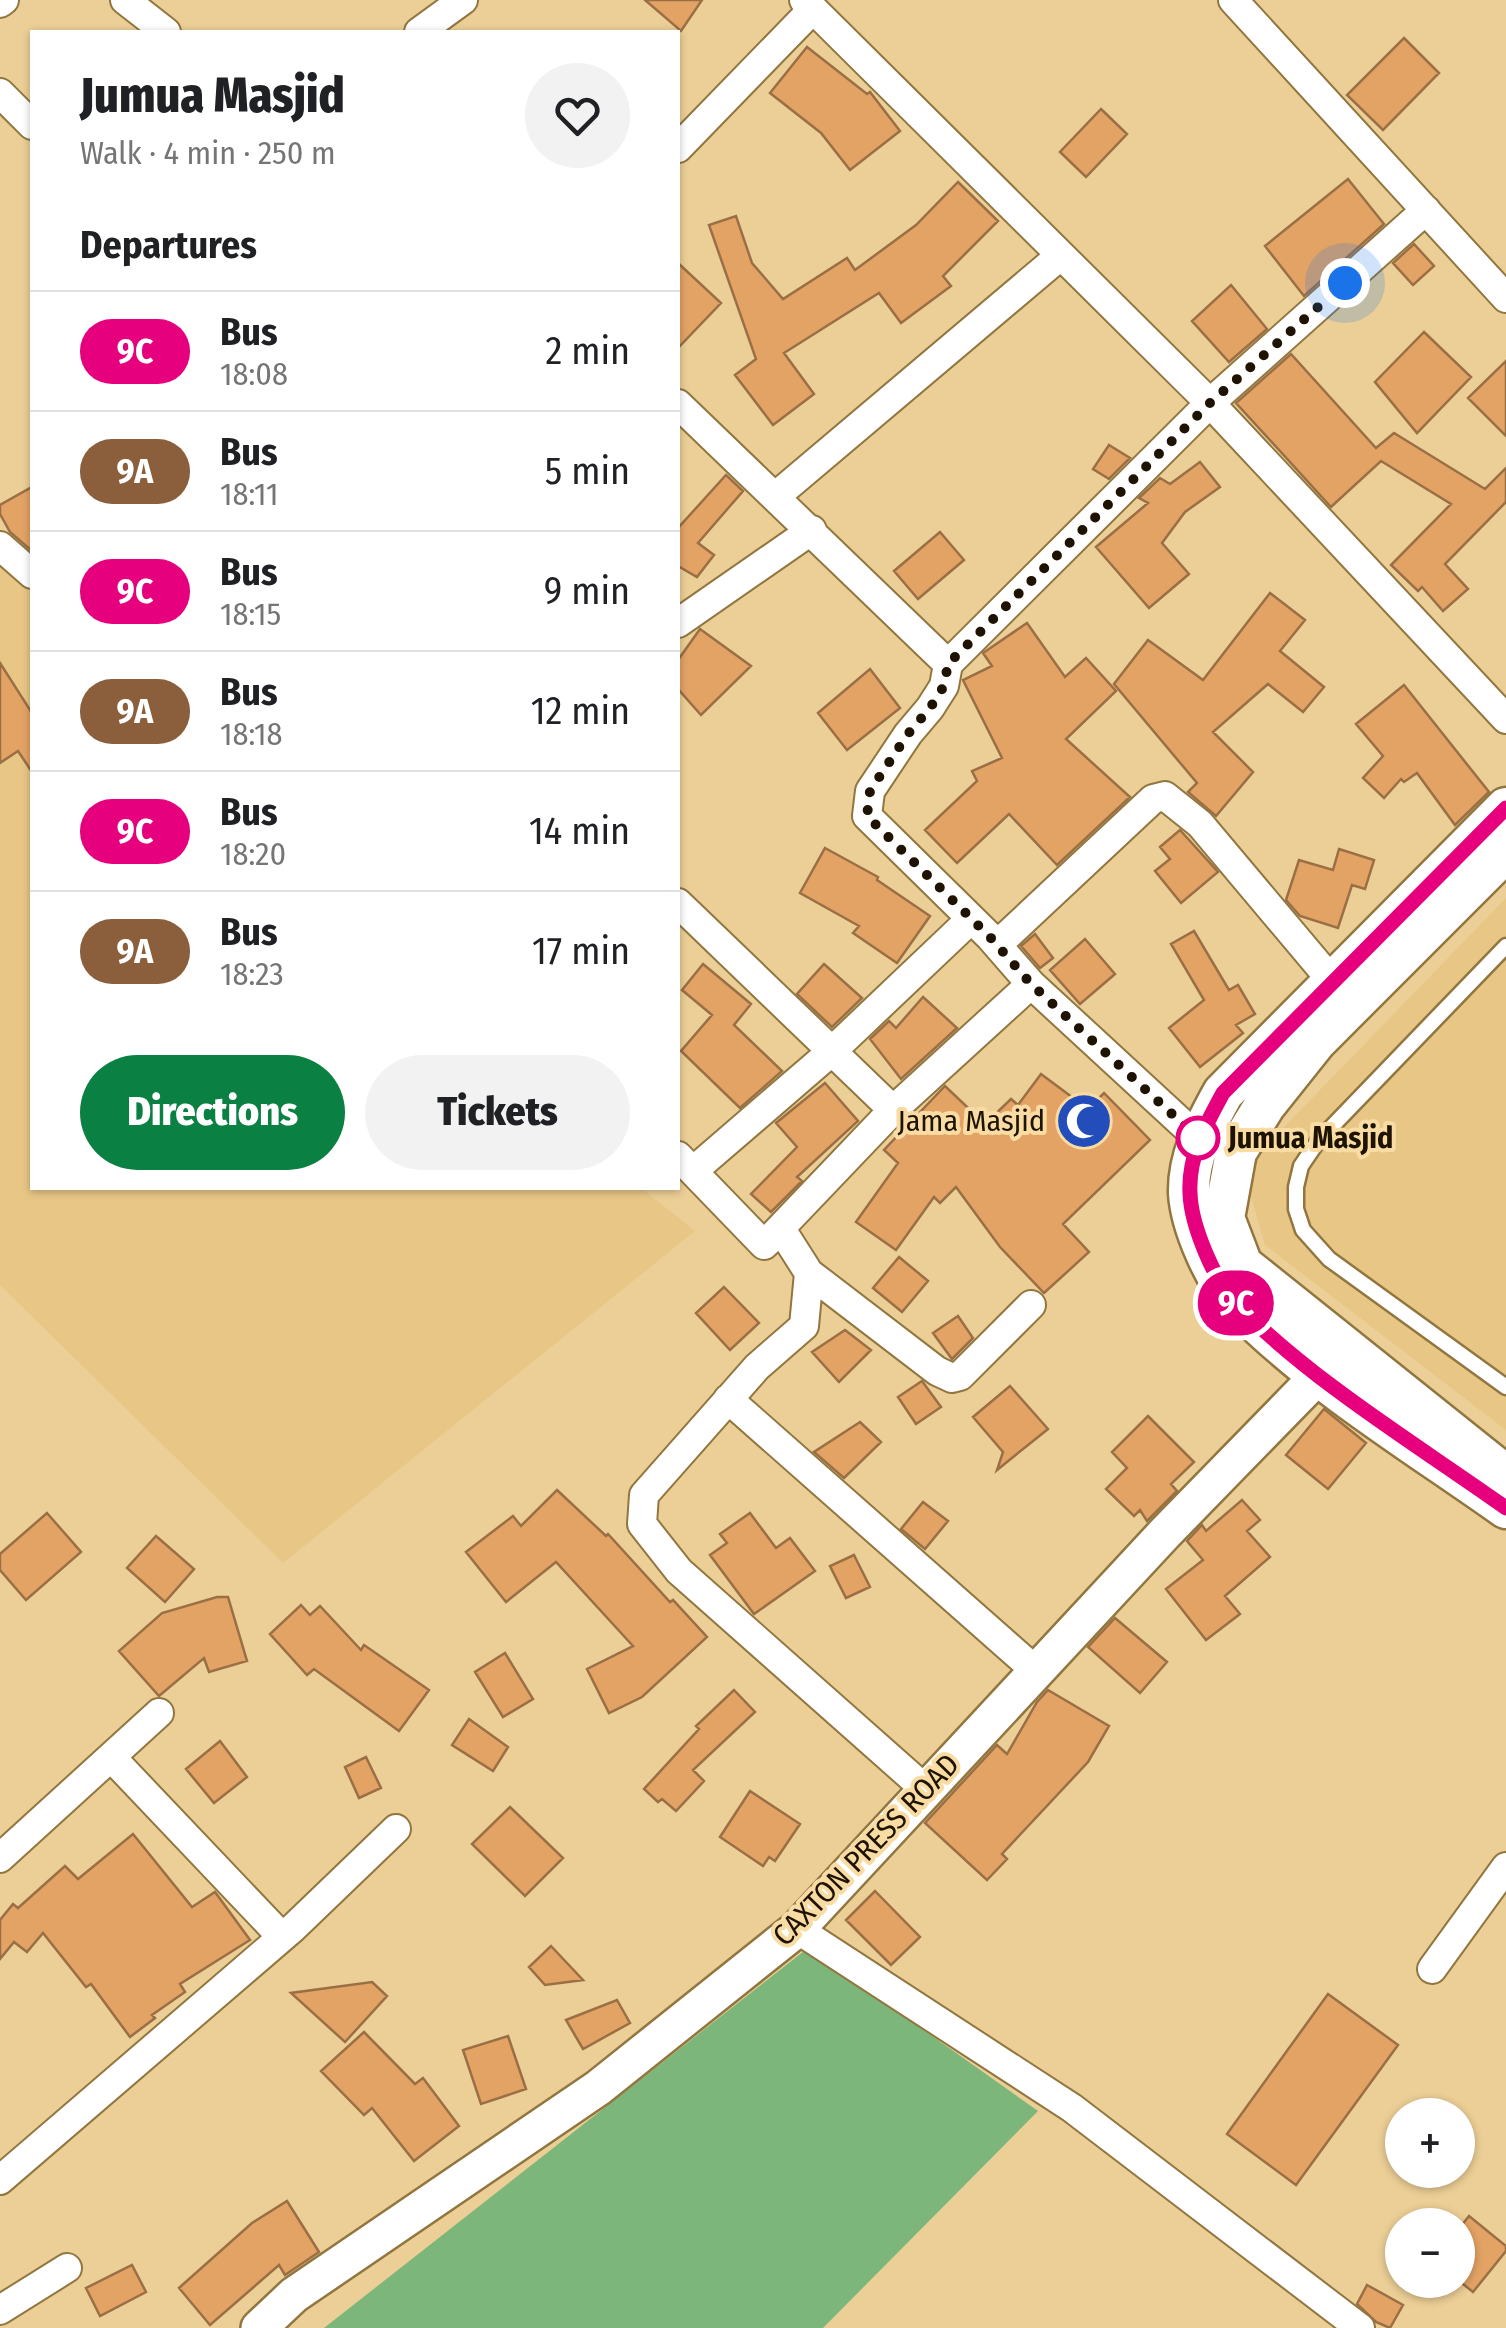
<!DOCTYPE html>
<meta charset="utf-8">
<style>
body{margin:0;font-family:"Fira Sans Condensed",sans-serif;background:#f2f2f2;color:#202124;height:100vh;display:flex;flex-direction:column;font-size:38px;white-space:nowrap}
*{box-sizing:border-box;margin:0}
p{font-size:32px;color:#757577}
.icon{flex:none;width:55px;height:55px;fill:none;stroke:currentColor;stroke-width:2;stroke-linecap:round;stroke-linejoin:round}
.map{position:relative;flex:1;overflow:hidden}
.panel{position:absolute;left:30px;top:30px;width:650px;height:1160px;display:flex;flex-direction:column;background:#fff;border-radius:0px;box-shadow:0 2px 8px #0004}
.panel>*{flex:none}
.badge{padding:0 20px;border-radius:32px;font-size:35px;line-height:65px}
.buttons{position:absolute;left:1385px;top:2098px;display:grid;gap:20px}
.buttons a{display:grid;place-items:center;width:90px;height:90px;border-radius:50%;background:#fff;box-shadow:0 2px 8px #0004;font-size:50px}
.you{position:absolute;width:50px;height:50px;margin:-25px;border:8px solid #fff;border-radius:50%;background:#1a73e8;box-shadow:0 0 0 15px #1a73e833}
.map>.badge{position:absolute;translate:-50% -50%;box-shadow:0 0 0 5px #fff}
h2{padding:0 50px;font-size:38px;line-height:90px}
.round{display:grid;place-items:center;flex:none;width:105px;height:105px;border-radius:52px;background:#f2f2f2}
.head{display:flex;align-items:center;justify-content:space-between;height:170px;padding:0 50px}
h1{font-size:48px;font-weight:800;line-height:75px}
.action{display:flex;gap:20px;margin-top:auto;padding:20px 50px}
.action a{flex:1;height:115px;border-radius:60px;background:#0b8043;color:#fff;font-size:40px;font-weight:800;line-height:115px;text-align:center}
.action a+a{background:#f2f2f2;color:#202124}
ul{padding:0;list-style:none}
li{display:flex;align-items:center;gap:30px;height:120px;padding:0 50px;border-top:2px solid #e0e0e0}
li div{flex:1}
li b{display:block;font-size:38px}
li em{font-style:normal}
li .badge{min-width:110px;font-weight:700;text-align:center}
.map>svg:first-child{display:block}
.built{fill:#e8c786}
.green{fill:#7cb67b}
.building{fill:#e3a365;stroke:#9b6f45;stroke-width:2.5}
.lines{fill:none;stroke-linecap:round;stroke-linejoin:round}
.service-casing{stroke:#91763f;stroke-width:19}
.minor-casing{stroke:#91763f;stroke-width:32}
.tertiary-casing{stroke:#91763f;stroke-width:40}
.secondary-casing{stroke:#91763f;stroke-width:45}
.service{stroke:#fff;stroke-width:14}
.minor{stroke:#fff;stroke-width:28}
.tertiary{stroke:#fff;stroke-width:35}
.secondary{stroke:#fff;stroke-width:40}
.line-casing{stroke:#fff;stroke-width:22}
.line{stroke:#e6007e;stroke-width:15}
.walk{stroke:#1e1300;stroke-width:10;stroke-dasharray:0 18}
.stop-dot{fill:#fff;stroke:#e6007e;stroke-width:5}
.labels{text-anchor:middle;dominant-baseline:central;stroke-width:8;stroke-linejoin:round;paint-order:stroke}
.poi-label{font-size:30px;fill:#1e1300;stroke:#f9dca3;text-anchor:end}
.stop-label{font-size:30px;font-weight:bold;fill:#1e1300;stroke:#f9dca3;text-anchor:start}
.street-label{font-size:30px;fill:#1e1300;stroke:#f9dca3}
</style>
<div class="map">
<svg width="1506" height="2328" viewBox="0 0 1506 2328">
<rect width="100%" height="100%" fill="#eccf96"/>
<!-- built -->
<path class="built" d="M0 562 32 593V1188H641L695 1231 283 1563 0 1285Z
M1506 898V1430L1265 1245 1249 1190 1258 1154Z"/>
<!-- green -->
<path class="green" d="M808 1948 1038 2111 823 2328H324Z"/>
<!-- building -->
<path class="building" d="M645 0H702L681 31Z
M1404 38 1439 73 1383 130 1347 95Z
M807 47 867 94 870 92 900 131 850 170 821 133 770 93Z
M1101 109 1127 134 1086 177 1060 152Z
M1348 179 1384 224 1304 296 1265 246Z
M958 182 998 221 943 276 951 286 901 323 879 293 784 353 814 394 773 425 735 375 756 359 709 225 736 216 752 263 783 299 847 258 855 270 916 225Z
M1414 244 1434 266 1413 285 1393 263Z
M678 263 721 303 678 348Z
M1231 285 1267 329 1229 362 1192 321Z
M1424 332 1471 377 1417 433 1375 382Z
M1291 354 1376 448 1394 433 1485 489 1506 468V502L1445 564 1468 589 1443 611 1422 587 1418 591 1391 565 1451 504 1381 461 1331 507 1236 403Z
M1506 361V436L1468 398Z
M1109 445 1130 458 1109 479 1093 469Z
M1200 462 1220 487 1185 512 1162 543 1189 574 1149 608 1096 547 1148 503 1139 498 1160 478 1170 484Z
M726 475 743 491 698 543 714 555 697 577 678 566V528Z
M32 487V551L10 532 0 514V505Z
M940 532 964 560 918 599 894 571Z
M1270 593 1305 620 1280 651 1324 687 1303 712 1268 684 1213 732 1253 772 1216 816 1188 792 1197 783 1114 684 1148 640 1203 680Z
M1027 623 1065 677 1086 658 1116 691 1066 739 1130 797 1057 865 1009 814 957 863 925 830 977 781 972 771 1002 758 963 680 992 666 983 653Z
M700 629 751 666 701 715 678 689V660Z
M0 663 32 713V772L18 751 0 763Z
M870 669 900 708 847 750 818 713Z
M1404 685 1489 792 1455 825 1417 773 1404 782 1401 779 1384 798 1363 778 1383 756 1356 724Z
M1180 830 1218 872 1181 903 1155 871 1170 859 1160 847Z
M825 848 878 877 877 880 930 916 897 963 853 933 859 926 800 893Z
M1339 849 1374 860 1365 889 1352 885 1338 928 1300 916 1286 900 1299 860 1333 870Z
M1194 931 1229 990 1238 985 1255 1014 1236 1025 1243 1033 1200 1067 1169 1028 1204 1000 1171 944Z
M1035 934 1053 958 1040 968 1021 946Z
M1085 939 1115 974 1080 1004 1050 970Z
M703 964 751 1004 734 1025 782 1071 740 1108 681 1051 712 1015 682 990Z
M824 964 862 998 832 1027 797 994Z
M923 997 957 1028 901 1079 870 1039 889 1021 896 1028Z
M1041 1074 1088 1109 1104 1093 1150 1140 1063 1224 1089 1252 1044 1293 1000 1247 956 1187 940 1203 934 1197 896 1250 856 1222 898 1163 884 1150 945 1086 985 1124 1011 1099 1018 1105Z
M825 1083 858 1121 797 1177 802 1181 771 1212 751 1194 797 1147 776 1123Z
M899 1257 928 1281 902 1312 873 1288Z
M724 1287 759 1323 730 1350 696 1313Z
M958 1316 973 1338 952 1359 933 1333Z
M845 1330 871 1350 839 1382 812 1352Z
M922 1381 941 1407 916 1424 898 1397Z
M1010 1386 1048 1429 997 1470 1003 1452 973 1417Z
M1324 1409 1366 1443 1328 1489 1286 1455Z
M1148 1416 1194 1462 1171 1484 1177 1491 1147 1521 1140 1510 1134 1516 1106 1489 1127 1468 1112 1452Z
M860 1422 881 1442 844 1478 814 1452Z
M557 1490 606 1536 608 1534 670 1602 673 1600 707 1637 642 1697 609 1713 587 1669 633 1646 556 1562 506 1602 466 1552 513 1516 521 1526Z
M1242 1500 1260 1520 1247 1531 1270 1557 1225 1596 1240 1614 1206 1640 1166 1589 1203 1560 1187 1541 1202 1525 1206 1531Z
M923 1502 948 1521 925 1549 901 1529Z
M47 1513 81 1552 26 1600 0 1570V1554Z
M750 1513 776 1548 790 1538 815 1571 754 1614 710 1555 727 1543 720 1534Z
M156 1536 194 1569 165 1602 127 1568Z
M854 1555 870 1587 846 1598 830 1566Z
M217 1597H228L247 1661 209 1672 204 1658 159 1696 119 1651 162 1613Z
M301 1605 310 1615 320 1606 361 1650 364 1645 429 1690 399 1731 314 1669 307 1675 270 1634Z
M1115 1618 1167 1662 1140 1693 1088 1647Z
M505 1653 533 1699 503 1717 475 1672Z
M734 1690 755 1712 693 1770 704 1781 676 1811 662 1799 658 1802 644 1789 699 1729 696 1726Z
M1048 1690 1109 1726 1088 1762 1002 1854 1007 1859 987 1880 925 1823 997 1745 1007 1754 1037 1702Z
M469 1719 508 1747 493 1771 452 1745Z
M220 1741 247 1777 214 1803 186 1769Z
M366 1757 381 1788 359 1798 345 1767Z
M750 1791 800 1824 775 1861 769 1857 763 1866 720 1837Z
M510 1807 563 1858 525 1896 472 1844Z
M133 1834 192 1907 215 1892 250 1940 180 1984 185 1992 152 2015 155 2018 130 2037 91 1984 86 1987 43 1933 27 1952 14 1942 0 1959V1920L13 1904 18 1908 65 1866 78 1879Z
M875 1891 920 1937 891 1965 846 1920Z
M551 1946 583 1980 545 1985 529 1967Z
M372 1982 387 1996 345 2042 291 1993Z
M1328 1994 1398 2045 1296 2185 1227 2134Z
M617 2000 630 2023 583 2049 566 2020Z
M364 2032 415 2084 423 2078 459 2126 414 2161 372 2108 364 2115 321 2071Z
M508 2036 526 2089 481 2104 463 2050Z
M287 2201 319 2252 285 2275 279 2265 210 2325 179 2288 252 2223Z
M1469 2216 1506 2246V2251L1473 2292 1458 2280V2230Z
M132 2265 146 2292 100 2316 86 2288Z
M1367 2285 1403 2305 1390 2328 1376 2322 1357 2304Z"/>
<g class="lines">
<!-- service casing -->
<g class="service-casing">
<path id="service" d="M1506 946 1318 1141 1301 1166 1296 1187V1209L1303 1230 1329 1259 1506 1387"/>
</g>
<!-- minor casing -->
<g class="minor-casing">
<path id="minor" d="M125 0 166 32
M804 0 1210 403 1506 719
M1233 0 1506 298
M0 3 4 0
M419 32 463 0
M0 93 32 125
M678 148 812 10
M678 404 948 664 944 686 930 708 908 734 870 791 867 816 990 937 1031 984 1198 1138
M776 496 1060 256
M0 546 32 574
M678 623 812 530
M948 664 1210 403 1426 210
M678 903 893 1110
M997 945 1153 799 1165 796 1200 824 1332 981
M678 1156 764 1245 781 1229 809 1273 804 1326 757 1367 644 1495 642 1524 679 1571 925 1789
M693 1171 831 1052 971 919
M768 1241 893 1110 1031 984
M809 1273 937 1371 952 1378 960 1376 1031 1305
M728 1399 1036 1671
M111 1757 282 1937
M0 1858 159 1713
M797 1929 1072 2108 1360 2328
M1432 1969 1506 1867
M0 2180 293 1928 396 1829
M0 2310 67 2268"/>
</g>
<!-- tertiary casing -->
<g class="tertiary-casing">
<path id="tertiary" d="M259 2328 294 2295 598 2088 797 1929 1165 1533 1319 1375"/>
</g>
<!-- secondary casing -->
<g class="secondary-casing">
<path id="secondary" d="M1506 808 1223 1093C1206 1124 1188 1156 1189 1193 1191 1226 1215 1281 1238 1304 1316 1384 1416 1444 1506 1508
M1506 851 1316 1041 1265 1105 1236 1152 1224 1218 1242 1265 1506 1476"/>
</g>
<!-- service -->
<use href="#service" class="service"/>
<!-- minor -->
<use href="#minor" class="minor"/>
<!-- tertiary -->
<use href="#tertiary" class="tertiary"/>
<!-- secondary -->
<use href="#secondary" class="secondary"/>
</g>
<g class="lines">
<!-- line casing -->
<g class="line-casing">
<path id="line" d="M1506 808 1223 1093C1206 1124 1188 1156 1190 1193 1191 1226 1215 1282 1237 1305 1316 1384 1416 1444 1506 1508"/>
</g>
<!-- line -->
<use href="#line" class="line"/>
<!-- walk -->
<path class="walk" d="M1198 1138 1031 984 990 937 867 816 870 791 908 734 930 708 944 686 948 664 1210 403 1345 283"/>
</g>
<!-- icons -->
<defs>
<g id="mosque-disc" transform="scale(2.875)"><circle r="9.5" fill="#224dbb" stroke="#f9dca3"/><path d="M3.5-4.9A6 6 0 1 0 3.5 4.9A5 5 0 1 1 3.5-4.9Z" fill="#fff"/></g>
</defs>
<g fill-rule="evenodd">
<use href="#mosque-disc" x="1084" y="1121"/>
</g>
<!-- markers -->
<circle class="stop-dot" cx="1198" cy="1138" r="20"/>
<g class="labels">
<!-- poi labels -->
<g class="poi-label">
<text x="1045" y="1121">Jama Masjid</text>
</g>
<!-- stop labels -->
<g class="stop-label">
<text x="1228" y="1138">Jumua Masjid</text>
</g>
<!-- street labels -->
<g class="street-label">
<text transform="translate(866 1850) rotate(-46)">CAXTON PRESS ROAD</text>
</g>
</g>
</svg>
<div class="buttons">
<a>+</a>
<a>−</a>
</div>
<div class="you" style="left:1345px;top:283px"></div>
<b class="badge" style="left:1236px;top:1303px;background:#e6007e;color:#fff">9C</b>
<section class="panel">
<div class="head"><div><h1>Jumua Masjid</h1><p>Walk · 4 min · 250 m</p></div><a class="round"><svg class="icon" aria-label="heart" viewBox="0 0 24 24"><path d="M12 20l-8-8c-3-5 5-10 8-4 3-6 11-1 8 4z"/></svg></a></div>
<h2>Departures</h2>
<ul>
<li><span class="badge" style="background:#e6007e;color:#fff">9C</span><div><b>Bus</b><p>18:08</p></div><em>2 min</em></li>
<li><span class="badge" style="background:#8b5e3c;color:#fff">9A</span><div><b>Bus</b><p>18:11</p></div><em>5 min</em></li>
<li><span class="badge" style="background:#e6007e;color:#fff">9C</span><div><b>Bus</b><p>18:15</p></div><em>9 min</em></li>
<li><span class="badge" style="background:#8b5e3c;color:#fff">9A</span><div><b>Bus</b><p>18:18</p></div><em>12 min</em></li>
<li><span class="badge" style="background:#e6007e;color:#fff">9C</span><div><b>Bus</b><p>18:20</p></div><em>14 min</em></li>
<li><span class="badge" style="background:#8b5e3c;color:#fff">9A</span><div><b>Bus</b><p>18:23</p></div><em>17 min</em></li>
</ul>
<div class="action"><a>Directions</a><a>Tickets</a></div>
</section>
</div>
